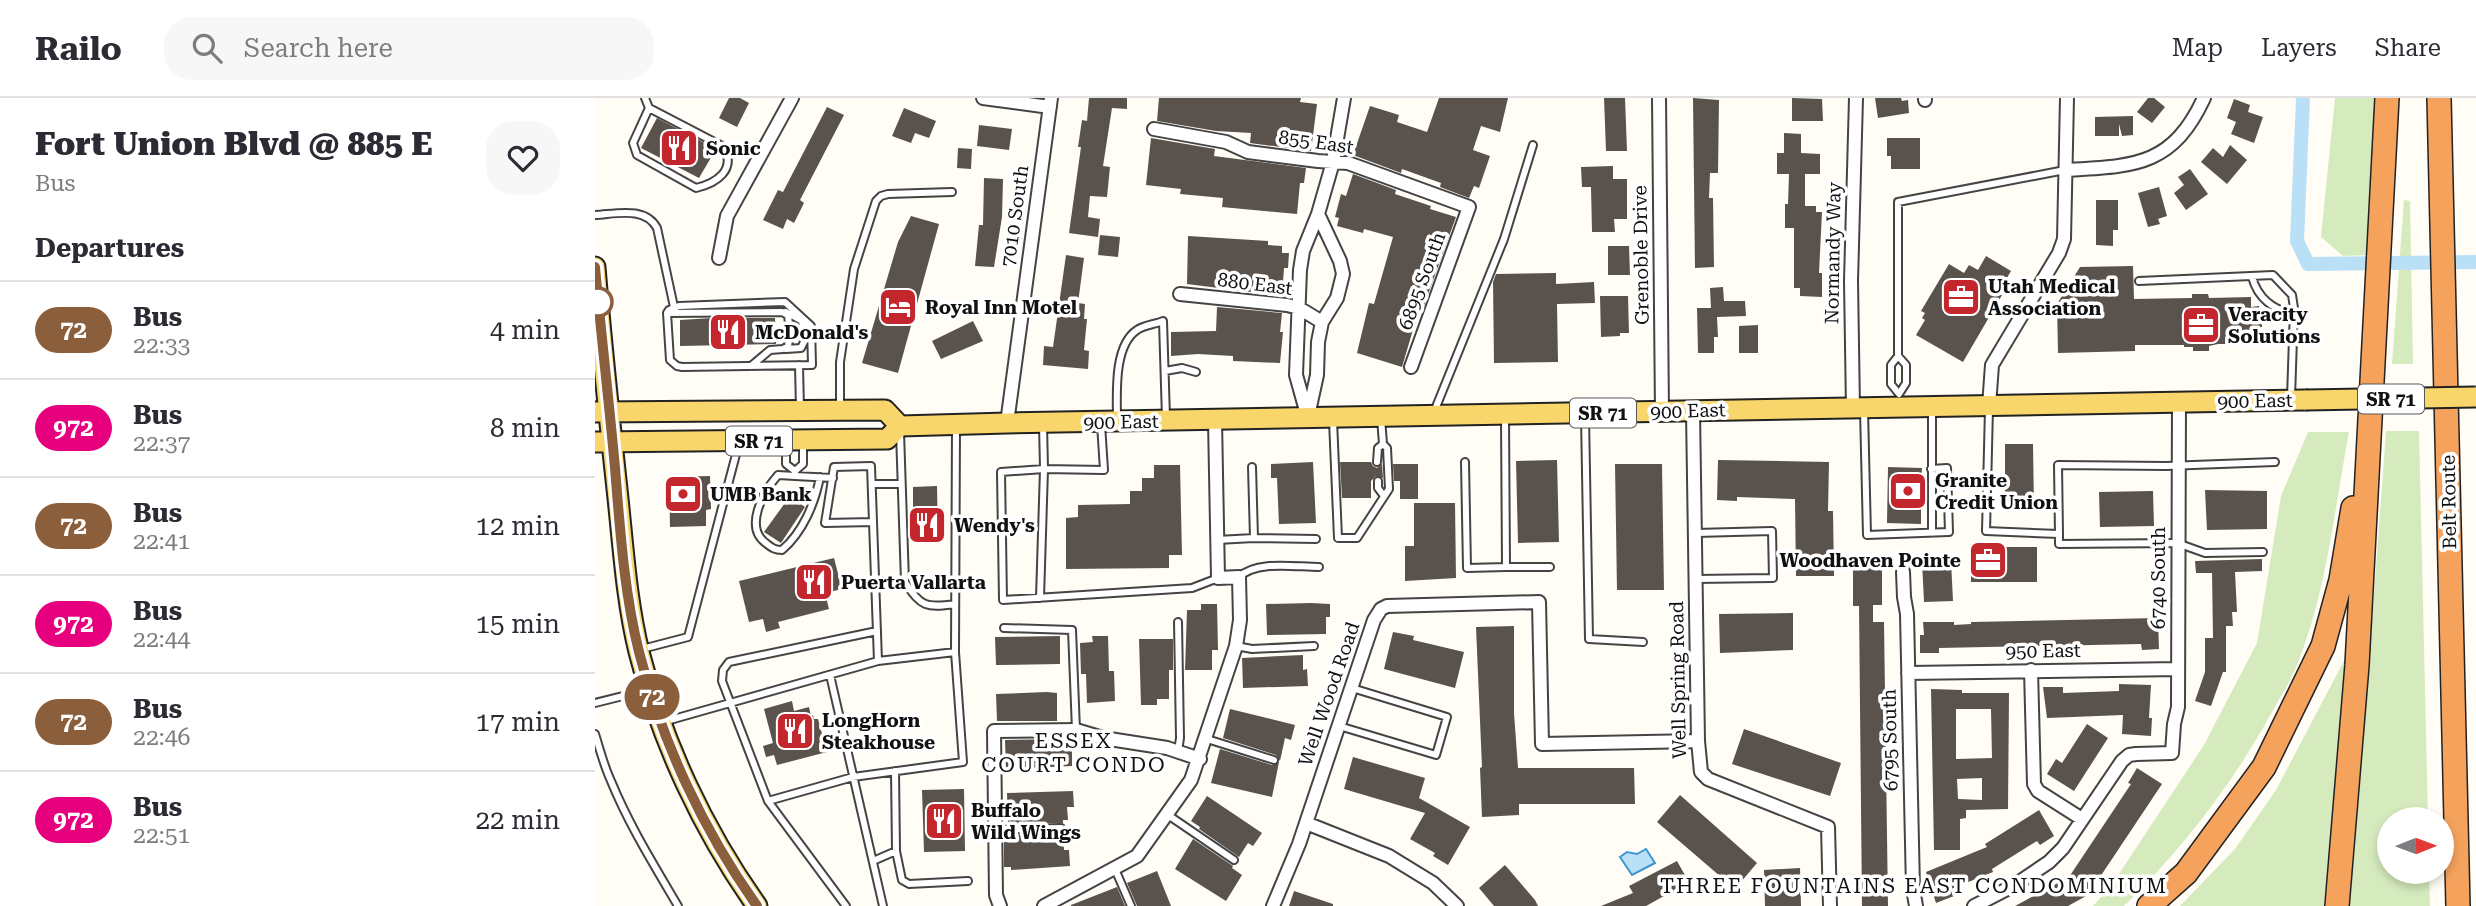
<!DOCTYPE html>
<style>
body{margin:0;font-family:"Roboto Serif",serif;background:#f7f7f7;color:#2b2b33;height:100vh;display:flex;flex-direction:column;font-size:26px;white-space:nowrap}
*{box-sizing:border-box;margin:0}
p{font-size:23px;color:#7c7c81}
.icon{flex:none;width:38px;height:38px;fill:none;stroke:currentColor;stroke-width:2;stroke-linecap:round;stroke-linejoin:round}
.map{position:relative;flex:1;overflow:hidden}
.side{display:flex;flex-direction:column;background:#fff;width:595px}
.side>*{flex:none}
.badge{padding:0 14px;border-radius:23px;font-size:24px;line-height:46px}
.needle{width:46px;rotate:89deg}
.fabs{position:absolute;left:1782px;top:709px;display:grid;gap:14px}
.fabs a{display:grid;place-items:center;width:77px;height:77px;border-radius:50%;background:#fff;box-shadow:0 4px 10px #0003;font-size:35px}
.map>.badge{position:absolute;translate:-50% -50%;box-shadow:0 0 0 4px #fff}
h2{padding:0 35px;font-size:26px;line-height:63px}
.round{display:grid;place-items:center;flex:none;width:74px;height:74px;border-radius:28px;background:#f7f7f7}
.headline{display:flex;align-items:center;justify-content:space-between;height:119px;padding:0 35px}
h1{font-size:33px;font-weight:800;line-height:52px}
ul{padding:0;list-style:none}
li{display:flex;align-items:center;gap:21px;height:98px;padding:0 35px;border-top:2px solid #e1e1e2}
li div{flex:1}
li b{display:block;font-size:26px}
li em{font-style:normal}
li .badge{min-width:77px;font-weight:700;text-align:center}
header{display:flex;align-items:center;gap:42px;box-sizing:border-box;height:98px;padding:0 35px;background:#fff;border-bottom:2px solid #e1e1e2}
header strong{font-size:33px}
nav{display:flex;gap:38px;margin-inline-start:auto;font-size:24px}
.search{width:490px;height:63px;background:#f7f7f7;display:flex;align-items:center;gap:18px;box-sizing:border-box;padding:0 24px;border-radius:28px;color:#7c7c81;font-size:26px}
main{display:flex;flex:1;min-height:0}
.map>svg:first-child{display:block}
.green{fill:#d5ebbd}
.water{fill:#b9e0f7;stroke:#3f96cf;stroke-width:2}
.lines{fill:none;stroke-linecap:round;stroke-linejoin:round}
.canal{stroke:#b9e0f7;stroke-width:14}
.building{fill:#5a524d;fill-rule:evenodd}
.service-casing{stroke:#444;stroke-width:10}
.minor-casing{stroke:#444;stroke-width:16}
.primary-casing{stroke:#222;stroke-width:23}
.motorway-casing{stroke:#222;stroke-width:26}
.service{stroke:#fff;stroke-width:6}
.minor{stroke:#fff;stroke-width:12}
.primary{stroke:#f9d66b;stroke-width:19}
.motorway{stroke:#f5a25d;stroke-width:23}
.primary-bridge-casing{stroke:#222;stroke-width:23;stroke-linecap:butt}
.primary-bridge{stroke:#f9d66b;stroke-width:19}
.line-casing{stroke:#fff;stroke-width:16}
.line{stroke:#8b5e3c;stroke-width:10}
.stop-dot{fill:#fff;stroke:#8b5e3c;stroke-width:3.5}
.labels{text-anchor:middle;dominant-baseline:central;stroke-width:7;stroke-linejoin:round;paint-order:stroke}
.shield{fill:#fff;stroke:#585858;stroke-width:2}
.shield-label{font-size:18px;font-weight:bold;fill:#111}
.street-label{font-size:19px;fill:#111;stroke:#fff}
.poi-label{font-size:19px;font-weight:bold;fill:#111;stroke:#fff;text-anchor:start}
.neighbourhood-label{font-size:21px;letter-spacing:2px;fill:#111;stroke:#fff}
</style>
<header>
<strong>Railo</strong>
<div class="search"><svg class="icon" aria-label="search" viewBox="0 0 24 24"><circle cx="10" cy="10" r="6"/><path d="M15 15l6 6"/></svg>Search here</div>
<nav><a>Map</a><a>Layers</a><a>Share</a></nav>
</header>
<main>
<section class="side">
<div class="headline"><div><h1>Fort Union Blvd @ 885 E</h1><p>Bus</p></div><a class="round"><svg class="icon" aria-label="heart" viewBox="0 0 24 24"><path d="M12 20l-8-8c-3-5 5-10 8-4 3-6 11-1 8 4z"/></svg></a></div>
<h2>Departures</h2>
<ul>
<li><span class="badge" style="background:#8b5e3c;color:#fff">72</span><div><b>Bus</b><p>22:33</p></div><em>4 min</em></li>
<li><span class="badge" style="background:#e6007e;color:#fff">972</span><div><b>Bus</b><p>22:37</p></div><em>8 min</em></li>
<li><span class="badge" style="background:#8b5e3c;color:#fff">72</span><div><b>Bus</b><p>22:41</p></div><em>12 min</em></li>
<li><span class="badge" style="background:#e6007e;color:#fff">972</span><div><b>Bus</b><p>22:44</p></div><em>15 min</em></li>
<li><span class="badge" style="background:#8b5e3c;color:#fff">72</span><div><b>Bus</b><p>22:46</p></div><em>17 min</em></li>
<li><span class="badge" style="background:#e6007e;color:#fff">972</span><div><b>Bus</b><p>22:51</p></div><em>22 min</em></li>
</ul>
</section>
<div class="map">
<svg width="1881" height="808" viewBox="0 0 1881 808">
<rect width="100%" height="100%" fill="#fffdf5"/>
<!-- green -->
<path class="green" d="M1740 0H1785L1774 157 1748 158 1726 139Z
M1809 102 1815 103 1818 266H1797Z
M1791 333H1824L1833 721H1794V774H1834L1835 808H1750L1769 633Z
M1713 334H1754C1739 412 1732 493 1702 567 1696 583 1685 599 1677 614 1637 687 1588 750 1529 808H1498L1516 788 1609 647 1662 545 1686 398Z
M1752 557 1729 808H1585L1640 751 1681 692Z"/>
<!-- water -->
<path class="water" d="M1051 751 1060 765 1037 777 1025 759 1032 754 1042 756Z"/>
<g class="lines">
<!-- canal -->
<path class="canal" d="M1708 0 1702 143 1713 166 1881 164"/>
</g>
<!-- building -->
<path class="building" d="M134 0H145L154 5 142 29 124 20Z
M494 0H532V11L517 10 508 68 515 69 512 99 495 98 493 119 505 121 503 139 474 135 486 49H483L487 22 492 23Z
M564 0H706L705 4 722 6 716 53 655 45 656 35 621 33 562 23Z
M844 0H913L905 34 886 28 878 52 895 58 884 90 879 88 874 100 845 89 846 85 807 71 806 75 758 57 775 8 804 17 802 24 832 34Z
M1009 0H1030L1032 53H1011Z
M1098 0 1124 2 1123 75H1115L1114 100H1118L1119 169 1100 170Z
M1197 0 1227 1 1228 23H1197Z
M1280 0H1306L1307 3 1313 2 1314 15 1283 20Z
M1553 0H1559L1570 9 1557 25 1542 14Z
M1639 1 1655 7 1653 14 1668 19 1659 45 1636 36 1641 24 1632 20Z
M232 9 249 17 205 102 209 105 199 125 192 121 188 131 168 122 183 92 188 94Z
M309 10 341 23 334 40 320 35 316 45 297 38Z
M1538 18V37L1527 38 1524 26V38H1500V19Z
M62 20 121 51 104 80 46 50Z
M384 27 417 31 414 52 382 48Z
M1189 35 1206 36V55L1225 56V76H1210V108H1221V114H1227L1224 175H1227V199L1205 198V190H1199V130H1190V106H1193L1194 76H1182V55H1189Z
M556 40 620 51 619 58 711 70 709 85H705L702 116 627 109 628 100 585 96 586 91 551 87Z
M1292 40H1325V71H1296V58H1292Z
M1635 47 1652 62 1632 86 1606 64 1618 50 1628 59Z
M363 50 377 51 376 71 362 70Z
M1018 68V81H1032V121H1019L1020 134H997L996 89H987L986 69Z
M1595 71 1613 96 1591 112 1579 95 1589 87 1583 79Z
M758 76 801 92 800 96 836 108 835 111 861 119 828 210 825 208 807 269 762 255 774 205 779 206 798 139 769 131 768 135 742 128 744 120 740 119 746 96 751 98Z
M389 80 408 81 407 119 399 169 380 168 384 127H388Z
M1564 89 1572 118 1563 121 1565 126 1553 129 1543 95Z
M1501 102H1523V132H1518V148L1501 147Z
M316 118 344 126 303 275 267 265 303 144Z
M505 137 525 139 523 159 503 157Z
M593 138 673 143V147L687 148V155H694L693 170H689L687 198 592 186Z
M1013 148H1034L1035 177H1013Z
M471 157 489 160 483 205 490 206 489 221H492L489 252 494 253 493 271 448 267 449 248 458 249Z
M1391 158 1416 173 1403 195 1407 197 1368 264 1321 237 1330 222 1327 220 1330 215 1326 213 1354 166 1369 175 1374 167 1383 172Z
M1538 168 1539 201 1597 200V196H1613L1614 200 1656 199V209L1664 208V215H1667V229H1664V237H1657V246H1623L1614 248V253H1598V249H1589V247H1540V253L1463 255 1462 206 1485 169Z
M961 175V186L999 184 1000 205 962 206 963 264 899 265 898 184 901 176Z
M1128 189 1129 203H1150L1151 218 1122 219 1123 239H1119V255H1103L1102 210H1116L1115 190Z
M1005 198H1033L1034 235H1025V238L1006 239Z
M622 209 687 215 685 234H688L685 265 638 263V258L603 256 576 258V234L621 233Z
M117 220H180L181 246 85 248V222Z
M378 223 388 243 346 261 337 243Z
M1163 227V255H1144V228Z
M1410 346H1438L1439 412H1410Z
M962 362 964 444 923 445 921 363Z
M1123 362 1234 364 1233 413H1238L1239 478H1201L1200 401 1142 399V403L1122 402Z
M718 364 721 425 684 426 682 380H676V366Z
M745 364H776L778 368 782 370 787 366 788 380 781 378 776 383V400H747Z
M798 366H823V401H805V383H799Z
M1020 366H1067L1069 492H1022Z
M559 367H585L587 457H574V470L471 471V420L483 419V407L535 406V393H547V380H559Z
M1293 369 1327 370 1326 388H1331V404H1326V426L1292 425Z
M115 378 116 411 111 412V428L75 429 74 379Z
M342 388 343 442 322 443 321 412H318V389Z
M1610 392 1672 393V431L1612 432Z
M1558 393 1559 428 1505 429 1504 394Z
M195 398 210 409 186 445 169 434Z
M819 405H860L861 480 810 483V448H819Z
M1376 449H1442V484H1376Z
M239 460 247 491 230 495 234 511 183 524 185 530 171 534 168 521 154 524 144 483Z
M1667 461V473L1640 474 1642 514H1637L1638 528H1631V574H1628L1616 608 1600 603 1610 574V540H1618L1617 475H1601L1600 463Z
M1356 463 1358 503 1329 504 1327 464Z
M1258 468H1287V507H1278V524H1289L1293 808H1267L1264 508H1258Z
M716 505 735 506V519H731V536L672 537 671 506Z
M606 506H622L623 552H617V572H590L592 512H606Z
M1198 515V552L1125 555 1124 516Z
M1563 520 1564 551 1547 552 1546 546 1344 550V555H1325V537H1329L1328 524H1359V527L1376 526V524Z
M919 528V615L923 670H1039L1040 706H924V717L887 719 885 670 887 669 881 529Z
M798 534 819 538 818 542 869 554 860 590 789 571Z
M465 538V566L401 567 400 539Z
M497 538H513L514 573H519L520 603 492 605 491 576H486L485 545 498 544Z
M544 541H578V572H574V601H562V607H546Z
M708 557V572L712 571 713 588 648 590 647 560Z
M1524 586 1556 587 1554 620H1557L1556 638 1527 636 1528 617 1452 620 1448 589H1468V595L1524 593Z
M1336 591 1367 592V595H1414L1413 711 1371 712V720L1365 721V752H1339ZM1361 611H1396L1397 660 1361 661ZM1387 680V702L1363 701 1362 681Z
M452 594 462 595V623H402L401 596Z
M197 603 199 613 214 609 216 618 218 617 219 621H223L232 654 182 667 179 657 171 659 168 648 178 645 169 611Z
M635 611 700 627 696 642 690 640 685 663 681 657 628 640Z
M1492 626 1513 640 1479 693 1452 676 1461 661 1467 665Z
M1149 631 1246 665 1235 698 1137 666Z
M470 641 471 652H477V668L411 671 410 642Z
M625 651 677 667 684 664 677 699 616 685Z
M758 659 830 680 824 700 875 729 853 767 838 758 840 755 815 741 830 715 749 691Z
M1542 670 1567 686 1493 797 1473 808H1420L1474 779 1536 686 1533 685Z
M369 691 370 753 329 754 327 692Z
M478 693 479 709H472L473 722H468V725L413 726 412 695Z
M1085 697 1162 765 1140 791 1062 724Z
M612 698 667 735 658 748 653 745 644 759 604 731 605 729 596 723Z
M1444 712 1459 738 1445 747 1442 743 1397 771 1398 774 1356 791 1359 798 1341 805 1331 774 1392 749 1390 746Z
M468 735 469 752H474L475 768 416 772V769H409V743L414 742 413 737Z
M598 741 638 768 637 770 647 777 631 803 580 771Z
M1082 763 1096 788 1080 797 1078 793 1051 808H1006L1038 795 1034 788Z
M910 767 940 802 943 808H899L884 790Z
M1205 770 1206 808H1170L1169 772Z
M562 773 576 808H542L532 785Z
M522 789 530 808H476V807Z
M699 793 738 806V808H694Z"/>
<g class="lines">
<!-- service casing -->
<g class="service-casing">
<path id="service" d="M50 0 54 10 129 49C141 72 122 85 101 90L42 57 38 45 54 10
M0 117C21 116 50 108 62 130L79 209
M1657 179C1663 201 1678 211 1699 217
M1544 183 1678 177 1697 197 1699 210 1696 300
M190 204 216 228 217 267 87 269 82 268 75 262 72 215 74 212 84 208Z
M72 215 187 214 193 217 195 236 193 248 188 251 175 252 156 268
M191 251 206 250 210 242 207 223 191 214
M1303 258 1311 267V285L1304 296 1296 286V267L1303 258V104L1470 72
M204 267 205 311
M570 273 587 270 601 274
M1394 310 1391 433 1464 436 1463 367 1571 368 1680 364
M245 311V264L259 171 281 103 286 98 293 96 357 94
M1337 311V434
M1269 312 1272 437 1354 434 1352 370 1336 371
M839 314 909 141 938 47
M990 318 994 541 1048 544
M910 319 911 469H955
M522 322C522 297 518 248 542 232 549 227 561 226 568 223L571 320
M738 322 743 440H762L794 391 792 350 788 346 786 320
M506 326 509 372 449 371 406 374 408 502 597 490 623 480
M305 334 310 484C325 509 332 510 360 506
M191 344V366L200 373 208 366V344
M782 364 783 350 788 346
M870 364 872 470 911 469
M200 373V378L183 377C168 394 148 430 172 446 177 450 180 452 187 452 208 434 220 405 225 379
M200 378 238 380
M783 383V390L789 398
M277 386H306
M1464 436V446L1582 445 1610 455 1668 454
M659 440 721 441
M622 442 659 440 657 369
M644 479C662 462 700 469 724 469
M1100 481 1178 480 1177 433 1101 435
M445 500 449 371 448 326
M409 530 477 532 481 632
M282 533 134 564 128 572 127 583 173 703 258 679 368 664 360 554
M641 548 657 551 719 548
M47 551 93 539 144 345
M283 563 360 554 361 328
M235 577 288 808
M0 605 52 592
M68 624 283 563 276 368 239 369 230 425 278 424
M744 628 841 657 852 619 757 590
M0 636C5 652 9 668 16 683 34 727 59 767 83 808
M612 641 679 662
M583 653 585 640 583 524
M173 703 251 808
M573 717 639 762
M400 732 466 730
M301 753 307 782 314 786 373 783
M278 763 301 753 300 673
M520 771 536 808"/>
</g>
<!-- minor casing -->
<g class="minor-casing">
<path id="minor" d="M388 0 455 9
M1064 0 1067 314
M1330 2V0
M559 31 631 44 653 54 723 63 753 65 874 109 816 269
M1471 72C1539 68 1577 69 1609 0
M124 160 132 118 197 0
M585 196 692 207 704 210 727 224
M1394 308 1397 267 1464 155 1469 141 1472 0
M1258 311 1256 183 1261 0
M1098 313 1103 643 1106 674 1113 681 1233 729 1235 808
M713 318 722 277 723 244 727 224 742 200 748 176 745 163 723 116
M713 320 701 277 705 172 708 153 723 116 738 64 749 0
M412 325 456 0
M1308 474 1309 499 1312 516 1318 791 1321 808
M1436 572 1439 686 1443 693 1487 721
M1313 575 1583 571
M711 725 794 758 838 785 862 808
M405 808 401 797 399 633 481 632 508 640 572 650 605 661
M449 808 542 758 596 682 641 548 645 522 644 479 623 480 620 322
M678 808 704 746 779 522 786 511 792 508 944 504 947 646 1103 643
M1379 808 1420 787 1454 764 1468 750 1527 663 1534 657 1541 656 1577 655 1579 626 1583 609 1584 305"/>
</g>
<!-- primary casing -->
<g class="primary-casing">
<path id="primary" d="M0 169C6 243 14 317 22 391 28 445 31 501 44 554 67 644 108 732 162 808
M0 314 290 312 305 328
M0 344 292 341 305 328 412 325 1711 302"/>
</g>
<!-- motorway casing -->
<g class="motorway-casing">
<path id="motorway" d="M1844 0 1863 808
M1554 808 1591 775 1669 669 1728 548 1746 482 1758 410
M1742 808 1762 567 1792 0"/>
</g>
<!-- service -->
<use href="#service" class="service"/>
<!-- minor -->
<use href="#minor" class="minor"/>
<!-- primary -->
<use href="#primary" class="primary"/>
<!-- motorway -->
<use href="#motorway" class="motorway"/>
<!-- primary-bridge casing -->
<g class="primary-bridge-casing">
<path id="primary-bridge" d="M1711 302 1881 299"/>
</g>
<!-- primary-bridge -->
<use href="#primary-bridge" class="primary-bridge"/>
</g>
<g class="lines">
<!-- line casing -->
<g class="line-casing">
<path id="line" d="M0 169C6 236 14 303 20 370 25 431 29 494 44 554 67 644 108 732 162 808"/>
</g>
<!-- line -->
<use href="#line" class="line"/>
</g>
<!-- icons -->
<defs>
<g id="restaurant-square" transform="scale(2.0125)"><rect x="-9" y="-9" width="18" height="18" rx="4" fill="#c4262e" stroke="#fff"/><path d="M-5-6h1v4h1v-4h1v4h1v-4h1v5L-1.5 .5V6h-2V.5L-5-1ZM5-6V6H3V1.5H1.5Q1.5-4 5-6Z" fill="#fff"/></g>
<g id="office-square" transform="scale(2.0125)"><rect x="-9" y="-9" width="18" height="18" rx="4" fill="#c4262e" stroke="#fff"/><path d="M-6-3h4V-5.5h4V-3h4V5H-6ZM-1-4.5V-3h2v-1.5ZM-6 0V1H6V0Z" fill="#fff"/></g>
<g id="hotel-square" transform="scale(2.0125)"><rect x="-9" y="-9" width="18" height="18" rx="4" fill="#c4262e" stroke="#fff"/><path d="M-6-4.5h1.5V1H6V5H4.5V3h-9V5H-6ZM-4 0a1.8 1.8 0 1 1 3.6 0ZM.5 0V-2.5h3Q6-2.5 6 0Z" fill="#fff"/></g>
<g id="bank-square" transform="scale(2.0125)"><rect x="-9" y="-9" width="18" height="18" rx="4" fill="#c4262e" stroke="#fff"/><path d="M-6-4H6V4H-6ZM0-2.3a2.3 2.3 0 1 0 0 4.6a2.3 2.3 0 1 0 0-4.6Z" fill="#fff"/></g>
</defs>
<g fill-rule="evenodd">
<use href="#restaurant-square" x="84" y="50"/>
<use href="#office-square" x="1366" y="199"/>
<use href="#hotel-square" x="303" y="209"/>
<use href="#office-square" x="1606" y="227"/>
<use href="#restaurant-square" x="133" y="234"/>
<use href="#bank-square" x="1313" y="393"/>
<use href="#bank-square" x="88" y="396"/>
<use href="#restaurant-square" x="332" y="427"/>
<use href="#office-square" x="1393" y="462"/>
<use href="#restaurant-square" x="219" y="484"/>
<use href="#restaurant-square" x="200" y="633"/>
<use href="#restaurant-square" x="349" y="723"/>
</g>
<!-- markers -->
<circle class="stop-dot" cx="3" cy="204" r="14"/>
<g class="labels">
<!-- shield labels -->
<g class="shield">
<rect x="1763" y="286.5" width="66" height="29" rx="5"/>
<rect x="975" y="300.5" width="66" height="29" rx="5"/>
<rect x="131" y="328.5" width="66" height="29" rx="5"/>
</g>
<g class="shield-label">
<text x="1796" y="301">SR 71</text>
<text x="1008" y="315">SR 71</text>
<text x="164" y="343">SR 71</text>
</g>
<!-- street labels -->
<g class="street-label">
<text transform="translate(721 44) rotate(8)">855 East</text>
<text transform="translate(420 118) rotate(-82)">7010 South</text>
<text transform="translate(1238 155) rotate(-89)">Normandy Way</text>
<text transform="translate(1046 157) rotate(-91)">Grenoble Drive</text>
<text transform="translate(827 183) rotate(-70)">6895 South</text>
<text transform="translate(660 186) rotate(7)">880 East</text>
<text transform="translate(1660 303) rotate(-1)">900 East</text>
<text transform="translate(1093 313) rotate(-2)">900 East</text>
<text transform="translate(526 324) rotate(-1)">900 East</text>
<text transform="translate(1854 404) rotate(-91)">Belt Route</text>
<text transform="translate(1563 480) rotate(-90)">6740 South</text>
<text transform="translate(1448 553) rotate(-1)">950 East</text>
<text transform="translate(1083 582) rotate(-91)">Well Spring Road</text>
<text transform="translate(734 596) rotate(-71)">Well Wood Road</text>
<text transform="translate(1295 642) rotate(-91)">6795 South</text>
</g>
<!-- poi labels -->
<g class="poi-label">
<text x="111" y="50">Sonic</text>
<text x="1393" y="188">Utah Medical<tspan x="1393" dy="22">Association</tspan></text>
<text x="330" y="209">Royal Inn Motel</text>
<text x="1633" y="216">Veracity<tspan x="1633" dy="22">Solutions</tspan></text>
<text x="160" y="234">McDonald's</text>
<text x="1340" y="382">Granite<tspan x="1340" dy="22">Credit Union</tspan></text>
<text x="115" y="396">UMB Bank</text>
<text x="359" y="427">Wendy's</text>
<text x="1366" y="462" text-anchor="end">Woodhaven Pointe</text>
<text x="246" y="484">Puerta Vallarta</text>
<text x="227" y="622">LongHorn<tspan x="227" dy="22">Steakhouse</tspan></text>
<text x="376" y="712">Buffalo<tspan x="376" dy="22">Wild Wings</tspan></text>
</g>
<!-- neighbourhood labels -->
<g class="neighbourhood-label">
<text x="479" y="643">ESSEX<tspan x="479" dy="24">COURT CONDO</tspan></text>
<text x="1319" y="788">THREE FOUNTAINS EAST CONDOMINIUM</text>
</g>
</g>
</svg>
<div class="fabs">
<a><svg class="needle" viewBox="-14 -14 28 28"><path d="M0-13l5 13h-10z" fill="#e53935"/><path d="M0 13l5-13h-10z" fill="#7c7c81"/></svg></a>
</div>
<b class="badge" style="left:57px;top:599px;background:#8b5e3c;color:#fff">72</b>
</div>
</main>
